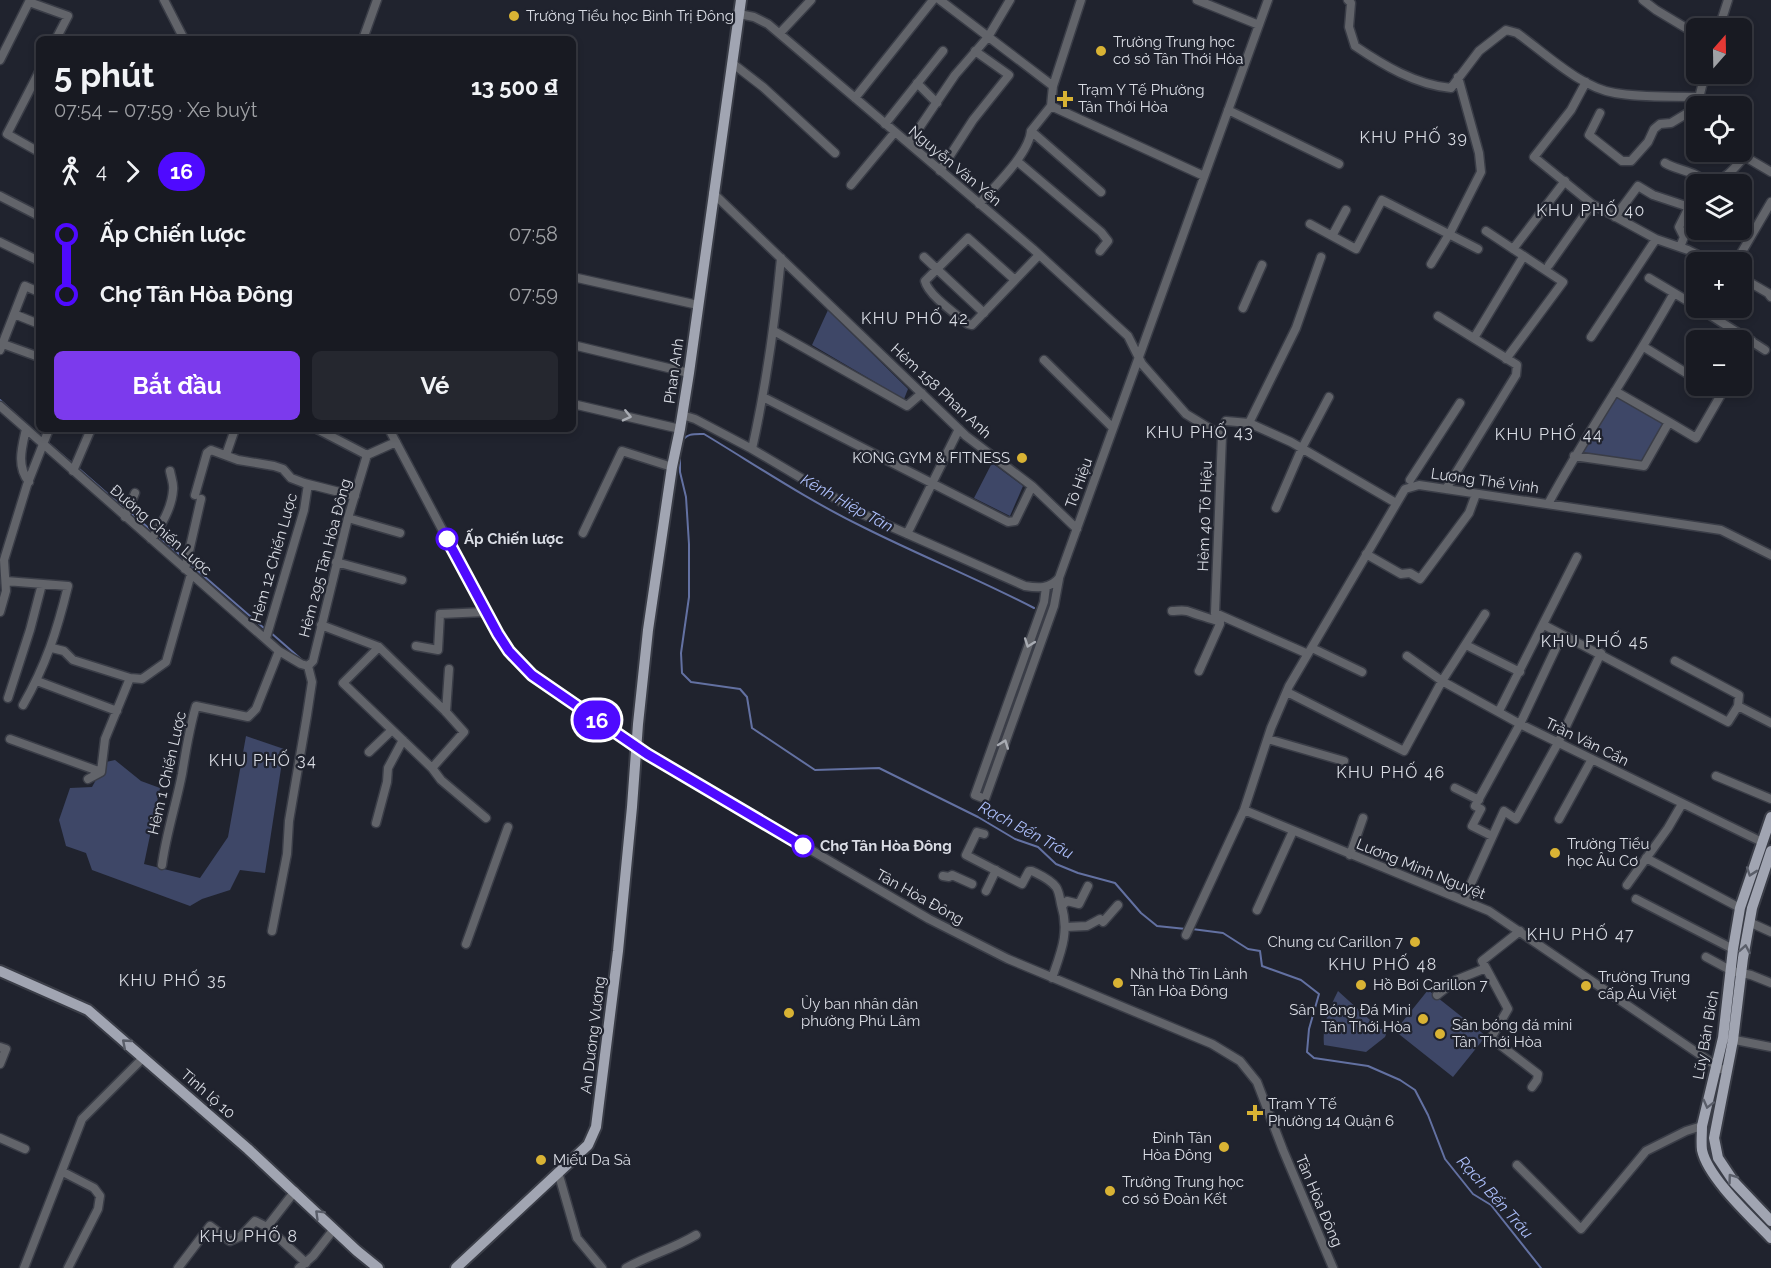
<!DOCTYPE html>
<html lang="vi">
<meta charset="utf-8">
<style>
body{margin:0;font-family:Raleway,sans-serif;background:#25272f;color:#f1f3f6;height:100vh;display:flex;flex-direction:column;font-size:22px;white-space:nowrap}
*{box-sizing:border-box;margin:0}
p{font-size:20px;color:#9fa1a5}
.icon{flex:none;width:33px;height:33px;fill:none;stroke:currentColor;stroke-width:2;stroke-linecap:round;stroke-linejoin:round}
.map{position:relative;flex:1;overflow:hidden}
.sheet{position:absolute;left:36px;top:36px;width:540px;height:396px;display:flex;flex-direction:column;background:#181a22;border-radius:9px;box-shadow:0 3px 9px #0003,0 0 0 2px #363840}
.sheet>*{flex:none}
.badge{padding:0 12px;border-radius:20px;font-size:21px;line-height:39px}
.needle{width:39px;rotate:20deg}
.buttons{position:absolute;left:1686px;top:18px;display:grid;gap:12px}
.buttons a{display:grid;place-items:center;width:66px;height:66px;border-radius:9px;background:#181a22;box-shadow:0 3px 9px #0003,0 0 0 2px #363840;font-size:30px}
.map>.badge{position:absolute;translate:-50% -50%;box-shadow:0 0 0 3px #fff}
.legs{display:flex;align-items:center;gap:9px;height:66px;padding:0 18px;font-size:20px}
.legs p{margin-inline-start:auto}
.headline{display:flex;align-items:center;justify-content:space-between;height:102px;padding:0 18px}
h1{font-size:33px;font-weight:700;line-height:45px}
.cta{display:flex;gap:12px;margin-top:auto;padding:12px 18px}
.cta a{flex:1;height:69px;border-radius:9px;background:#7c3aed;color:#fff;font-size:24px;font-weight:700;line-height:69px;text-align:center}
.cta a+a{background:#25272f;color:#f1f3f6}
ul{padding:0 18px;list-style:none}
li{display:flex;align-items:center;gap:21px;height:60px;font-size:22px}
li i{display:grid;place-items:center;width:9px;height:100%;margin:0 8px;background:currentColor}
li i::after{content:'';width:15px;height:15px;margin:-8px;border:4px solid;border-radius:50%;background:#181a22}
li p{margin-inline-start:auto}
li:first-child i{background:linear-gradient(#0000 50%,currentColor 0)}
li:last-child i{background:linear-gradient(currentColor 50%,#0000 0)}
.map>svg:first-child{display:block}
.green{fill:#3e4767}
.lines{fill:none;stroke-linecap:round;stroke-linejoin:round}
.stream{stroke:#6371a2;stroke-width:2}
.minor-casing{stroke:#3a3d47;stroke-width:11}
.major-casing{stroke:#3a3d47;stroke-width:14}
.minor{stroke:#62646a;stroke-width:8}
.major{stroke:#a1a5b2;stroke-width:10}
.oneway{stroke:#a9acb3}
.oneway2{stroke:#5a5e69}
.line-1-casing{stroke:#fff;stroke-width:14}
.line-1{stroke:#4f0aff;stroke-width:9}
.poi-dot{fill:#d9b334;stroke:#20232e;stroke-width:2}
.stop-1-dot{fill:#fff;stroke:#4f0aff;stroke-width:3}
.labels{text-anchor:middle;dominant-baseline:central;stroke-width:4.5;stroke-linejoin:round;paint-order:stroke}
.poi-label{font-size:15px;fill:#d9dce4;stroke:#20232e;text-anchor:start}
.street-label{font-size:15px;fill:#d9dce4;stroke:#20232e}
.stop-label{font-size:15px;font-weight:bold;fill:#d9dce4;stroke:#20232e;text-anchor:start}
.neighbourhood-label{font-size:16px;letter-spacing:1.5px;fill:#d9dce4;stroke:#20232e}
.water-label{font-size:16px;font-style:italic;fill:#acbefa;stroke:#20232e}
</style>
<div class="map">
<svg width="1771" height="1268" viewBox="0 0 1771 1268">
<rect width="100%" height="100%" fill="#20232e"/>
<!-- green -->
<path class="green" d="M828 310 908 389 904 399 812 345Z
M1613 393 1666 421 1644 462 1579 454Z
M992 463 1023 486 1010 516 974 498Z
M246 736 284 749 265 873 240 870 230 890 202 899 190 906 92 870 86 853 66 846 59 820 70 788 92 787 106 762 115 760 141 781 160 788 144 864 200 878 228 837Z
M1428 990 1486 1036 1453 1077 1395 1031Z
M1338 991 1380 1029H1388L1385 1037 1366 1052 1324 1045C1322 1025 1329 1009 1338 991Z"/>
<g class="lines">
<!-- stream -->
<path class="stream" d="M0 400 22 420
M46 441 74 465
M682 442C686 433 695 434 704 434 757 466 809 501 865 528 921 556 978 579 1034 608
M680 453V472L686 497 689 544V597L681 653 682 673 691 682 740 689 747 697 752 728 815 770 879 768 978 817 1015 839 1038 847 1056 864 1078 873 1115 883 1141 913 1157 926 1186 929
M78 468 126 510
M131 513 186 560
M190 564 265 629
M270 632 302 660
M1192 929 1223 933 1248 949 1260 951 1262 966 1301 980 1319 994 1309 1029 1307 1052 1314 1058 1368 1066 1400 1080 1415 1090 1428 1115 1445 1159 1473 1194 1491 1205 1541 1268"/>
<!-- minor casing -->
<g class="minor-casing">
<path id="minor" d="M164 0 184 39
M940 0 1053 86
M1197 0 1259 25
M1348 0 1351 3 1349 27 1355 46C1383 65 1416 85 1451 88L1479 51 1506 30 1517 33C1545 53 1581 88 1615 93 1642 98 1671 96 1698 97
M1643 0 1656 10 1696 34
M29 2 68 16 56 39
M739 14 754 17 768 24 1033 249 1128 336 1142 364 1186 414 1222 436 1215 613 1220 624 1199 671
M1719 28 1728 0
M780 33 811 0
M363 39 377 0
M0 60 30 0
M732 63 763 87 835 153
M39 72 7 134 39 152
M1586 82 1571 110 1534 157 1592 204 1656 239 1688 250 1712 262
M917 83 937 103
M855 98 933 0
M1698 102 1705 74
M1051 106 1204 176
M1051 106 1053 86 1081 0
M1228 110 1339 164
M1600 113 1589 135 1622 161H1631L1648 142 1654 129 1660 124 1671 123 1696 108
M885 124 943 51
M1031 131 1101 192
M909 143 955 75 988 37 1010 0
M1737 152 1771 172
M1017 161 1101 232 1108 241 1100 251
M1665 163C1678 171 1698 171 1707 184
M940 171 973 120 1009 75 975 51
M1710 184C1726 179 1734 169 1745 156
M851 185 895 132
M713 193 966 436 1032 486 1077 529
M0 196 39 216
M979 204C994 187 1029 154 1031 131L1051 106
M1615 217 1638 186 1653 195 1689 207
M1310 224 1356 249 1382 200 1478 249
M1486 231 1563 282 1506 359
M1332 236 1346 210
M0 242 39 261
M1680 247 1684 237 1679 227 1689 207 1696 198
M1513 249 1565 181
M924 257 984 313
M1736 262 1771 202
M1431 264 1451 231 1481 172 1479 153 1458 77
M1549 265 1592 204
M573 277 698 305
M1649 278 1696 306
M1742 278 1768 293 1771 297
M1015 280 968 238 925 281C928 295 956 314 968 324L972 325 1039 255
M1243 308 1262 265
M1699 308 1765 350
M14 314 39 324
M1438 316 1517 365 1516 375 1446 489
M774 331 907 406 922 393
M1591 337 1656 239
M1474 338 1523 257
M3 344 39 357
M573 345 689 373
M1644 347 1696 379
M0 350 25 286 39 292
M1742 359 1752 341
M1044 360 1113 428
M1707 386 1721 394
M1615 391 1669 422
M763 397 1008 522 1015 521 1032 486
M573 404 680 429
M0 406 279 651 301 664 308 666
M682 415 695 419 752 449 860 513 1025 586C1038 588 1050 589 1059 578L1268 0
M1226 421 1249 423 1291 442 1396 503
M1249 423 1296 328 1321 257
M26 429C22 447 16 466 29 482
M317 429 367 455
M389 429 498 635 523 667 541 682 647 754 929 919 1008 959 1212 1044 1240 1061 1257 1082 1283 1150 1333 1268
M752 449C766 386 775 323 781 258
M226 455 235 429
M367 455 396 442
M1574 456 1644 466 1669 422 1696 438 1726 386
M73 471 91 429
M1410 480 1460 403
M195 495 207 453 211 450 238 460 274 466 283 469 291 478 304 483 355 496
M1548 504C1587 432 1634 365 1674 293
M1276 508 1302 448 1329 397
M125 517 135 493
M348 518 400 533
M583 533 622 451 672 467
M907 534 959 429
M151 539C161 527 172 507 173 490 174 484 171 477 170 471
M1366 554 1401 574 1410 573 1420 579 1469 513 1476 494
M336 562 402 580
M185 569 201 499
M6 581 68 586C57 631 46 665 23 705
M1046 587 1044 602 975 795 985 799 1054 606 1059 579
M1172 611C1177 611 1182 610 1187 611 1198 615 1209 618 1220 622
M0 612 6 591 4 560 27 485 49 429
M1215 613 1308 654
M321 625 379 647 446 712 464 732 432 768
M1544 625 1728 722 1738 706 1739 695 1675 661
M266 638 304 510 308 484
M1466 645 1520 672
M416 646 438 650 440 614 485 612
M379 647 343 683 432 768 441 780 486 818
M52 648 64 651 73 660 130 678
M1312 648 1362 672
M1407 656 1442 681 1520 724 1762 842
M308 666 313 661 348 518 367 455
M37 681 117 711
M1287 692 1404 751 1442 681 1485 614
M8 698 30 630 42 584
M1738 706 1771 723
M1499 711 1577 557
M446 712 449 669
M10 739 101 772
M1268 739 1344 761
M369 752 392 730
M1716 776 1771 799
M88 779 101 772 105 739 130 678 142 679 166 662 191 574
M1455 788 1479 800
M1244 810 1489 911 1721 1069
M1559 819 1592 759
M376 823 387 782 388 768 403 740
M984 834 977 832 966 855 1022 884 1029 871H1032C1040 875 1050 879 1056 887 1059 891 1060 899 1061 904 1070 932 1061 952 1052 978
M1492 836 1472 826 1481 809 1475 806 1520 724 1562 635
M1350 855 1363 818
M1646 858 1740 908
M162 865C166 834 176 805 182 774 186 750 189 729 196 706L248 717 256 709 279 651
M943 876 949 877 952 875 972 884
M1627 885 1668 828 1682 804
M986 891 996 870
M1464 899 1504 811 1516 819 1558 743 1601 653
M1636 899 1733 949
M1062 906 1067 901 1079 904 1088 886
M1257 910 1293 831
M1749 922 1771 932
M1066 927 1087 926 1100 919 1103 922 1118 905
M272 931 287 854 289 821 307 715 312 682 308 666
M1186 935 1244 810 1271 728 1289 686 1405 489 1419 485 1721 530 1771 555
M466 944 508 827
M1706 957 1732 971 1751 975 1771 983
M1486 968 1508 1009 1491 1038 1538 1074 1537 1080 1532 1087
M1437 995 1456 980 1486 968 1482 961 1520 931
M1730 1039 1771 1047
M0 1047 6 1049 0 1064
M0 1138 25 1149
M1517 1165 1581 1229 1646 1151 1686 1131 1702 1126
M63 1172 94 1188 100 1196 98 1209 68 1268
M558 1172 577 1238 602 1268
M267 1227 306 1263
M24 1268 82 1119 143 1058
M178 1268 210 1226 230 1241 241 1236 255 1221 267 1227 295 1191
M299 1268 313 1256 334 1229
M626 1268C649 1255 673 1249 696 1235"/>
</g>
<!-- major casing -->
<g class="major-casing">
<path id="major" d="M1771 817 1740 908 1733 949 1723 1038 1702 1126C1702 1134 1701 1142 1702 1150 1708 1178 1751 1217 1771 1238
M1771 851 1752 908 1743 958 1733 1040 1714 1138 1718 1158 1734 1182 1771 1221
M0 971 88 1010 248 1149 357 1251 378 1268
M456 1268 588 1145 596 1127 618 951 632 807 638 724 648 630 672 467 680 429 689 373 741 0"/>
</g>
<!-- minor -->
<use href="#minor" class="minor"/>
<!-- major -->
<use href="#major" class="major"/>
</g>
<!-- one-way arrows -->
<defs><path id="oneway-chevron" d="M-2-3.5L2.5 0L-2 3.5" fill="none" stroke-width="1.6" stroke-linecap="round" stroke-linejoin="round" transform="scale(1.5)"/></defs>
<g class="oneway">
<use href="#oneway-chevron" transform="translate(627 416) rotate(13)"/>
<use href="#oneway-chevron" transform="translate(1029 643) rotate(110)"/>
<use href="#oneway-chevron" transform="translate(1004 744) rotate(-70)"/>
</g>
<g class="oneway2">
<use href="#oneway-chevron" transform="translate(1751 872) rotate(109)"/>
<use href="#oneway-chevron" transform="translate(1745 949) rotate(-80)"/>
<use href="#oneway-chevron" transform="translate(126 1043) rotate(-139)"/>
<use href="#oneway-chevron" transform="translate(1708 1104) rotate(104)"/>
<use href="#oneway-chevron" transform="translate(1732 1178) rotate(-126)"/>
<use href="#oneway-chevron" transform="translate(319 1214) rotate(-136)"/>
</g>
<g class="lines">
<!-- line-1 casing -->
<g class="line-1-casing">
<path id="line-1" d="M447 539 498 634 509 651 532 675 647 754 803 846"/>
</g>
<!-- line-1 -->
<use href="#line-1" class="line-1"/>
</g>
<!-- markers -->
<g class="poi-dot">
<circle cx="514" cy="16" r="6"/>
<circle cx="1101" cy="51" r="6"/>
<path d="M1062 90h6v6h6v6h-6v6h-6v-6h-6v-6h6z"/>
<circle cx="1022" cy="458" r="6"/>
<circle cx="1555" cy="853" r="6"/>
<circle cx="1415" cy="942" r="6"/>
<circle cx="1118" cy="983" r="6"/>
<circle cx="1361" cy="985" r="6"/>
<circle cx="1586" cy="986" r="6"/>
<circle cx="789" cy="1013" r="6"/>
<circle cx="1423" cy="1019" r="6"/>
<circle cx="1440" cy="1034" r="6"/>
<path d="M1252 1104h6v6h6v6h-6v6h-6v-6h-6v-6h6z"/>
<circle cx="1224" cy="1147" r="6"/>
<circle cx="541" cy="1160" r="6"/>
<circle cx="1110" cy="1191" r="6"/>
</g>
<g class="stop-1-dot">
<circle cx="447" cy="539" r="10"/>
<circle cx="803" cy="846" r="10"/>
</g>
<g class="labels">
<!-- poi labels -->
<g class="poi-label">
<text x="526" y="16">Trường Tiểu học Bình Trị Đông</text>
<text x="1113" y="42">Trường Trung học<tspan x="1113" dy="17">cơ sở Tân Thới Hòa</tspan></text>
<text x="1078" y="90">Trạm Y Tế Phường<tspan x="1078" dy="17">Tân Thới Hòa</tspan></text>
<text x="1010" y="458" text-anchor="end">KONG GYM &amp; FITNESS</text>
<text x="1567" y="844">Trường Tiểu<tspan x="1567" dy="17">học Âu Cơ</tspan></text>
<text x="1403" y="942" text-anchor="end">Chung cư Carillon 7</text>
<text x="1130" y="974">Nhà thờ Tin Lành<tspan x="1130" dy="17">Tân Hòa Đông</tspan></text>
<text x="1598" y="977">Trường Trung<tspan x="1598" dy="17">cấp Âu Việt</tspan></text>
<text x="1373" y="985">Hồ Bơi Carillon 7</text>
<text x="801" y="1004">Ủy ban nhân dân<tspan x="801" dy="17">phường Phú Lâm</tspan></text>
<text x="1411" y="1010" text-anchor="end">Sân Bóng Đá Mini<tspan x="1411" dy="17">Tân Thới Hòa</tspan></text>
<text x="1452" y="1025">Sân bóng đá mini<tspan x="1452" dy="17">Tân Thới Hòa</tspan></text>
<text x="1268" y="1104">Trạm Y Tế<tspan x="1268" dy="17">Phường 14 Quận 6</tspan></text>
<text x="1212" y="1138" text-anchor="end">Đình Tân<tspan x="1212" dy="17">Hòa Đông</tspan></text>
<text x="553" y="1160">Miếu Da Sà</text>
<text x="1122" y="1182">Trường Trung học<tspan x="1122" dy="17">cơ sở Đoàn Kết</tspan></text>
</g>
<!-- street labels -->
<g class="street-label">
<text transform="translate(955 166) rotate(40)">Nguyễn Văn Yến</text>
<text transform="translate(674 371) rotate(-82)">Phan Anh</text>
<text transform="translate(941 391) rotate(43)">Hẻm 158 Phan Anh</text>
<text transform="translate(1485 481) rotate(8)">Lương Thế Vinh</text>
<text transform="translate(1079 483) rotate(-70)">Tô Hiệu</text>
<text transform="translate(1205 516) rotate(-88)">Hẻm 40 Tô Hiệu</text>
<text transform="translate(161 530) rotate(41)">Đường Chiến Lược</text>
<text transform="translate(274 558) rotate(-74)">Hẻm 12 Chiến Lược</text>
<text transform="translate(325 558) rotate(-75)">Hẻm 295 Tân Hòa Đông</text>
<text transform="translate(1587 742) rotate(26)">Trần Văn Cẩn</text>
<text transform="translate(167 773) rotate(-77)">Hẻm 1 Chiến Lược</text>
<text transform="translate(1421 869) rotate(22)">Lương Minh Nguyệt</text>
<text transform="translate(920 897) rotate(29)">Tân Hòa Đông</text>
<text transform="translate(593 1035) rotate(-83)">An Dương Vương</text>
<text transform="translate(1706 1035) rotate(-80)">Lũy Bán Bích</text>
<text transform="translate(208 1094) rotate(41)">Tỉnh lộ 10</text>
<text transform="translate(1319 1201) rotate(67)">Tân Hòa Đông</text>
</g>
<!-- stop labels -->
<g class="stop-label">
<text x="464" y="539">Ấp Chiến lược</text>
<text x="820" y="846">Chợ Tân Hòa Đông</text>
</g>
<!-- neighbourhood labels -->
<g class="neighbourhood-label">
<text x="1414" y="137">KHU PHỐ 39</text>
<text x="1591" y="210">KHU PHỐ 40</text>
<text x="915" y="318">KHU PHỐ 42</text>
<text x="1200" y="432">KHU PHỐ 43</text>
<text x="1549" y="434">KHU PHỐ 44</text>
<text x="1595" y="641">KHU PHỐ 45</text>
<text x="263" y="760">KHU PHỐ 34</text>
<text x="1391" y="772">KHU PHỐ 46</text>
<text x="1581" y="934">KHU PHỐ 47</text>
<text x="1383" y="964">KHU PHỐ 48</text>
<text x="173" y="980">KHU PHỐ 35</text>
<text x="249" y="1236">KHU PHỐ 8</text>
</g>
<!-- water labels -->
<g class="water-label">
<text transform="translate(847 503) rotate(29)">Kênh Hiệp Tân</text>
<text transform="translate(1026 830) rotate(28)">Rạch Bến Trâu</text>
<text transform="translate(1495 1197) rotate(48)">Rạch Bến Trâu</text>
</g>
</g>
</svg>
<div class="buttons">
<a><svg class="needle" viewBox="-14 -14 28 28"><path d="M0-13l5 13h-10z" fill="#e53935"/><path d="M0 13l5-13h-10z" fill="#9fa1a5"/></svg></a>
<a><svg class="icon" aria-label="locate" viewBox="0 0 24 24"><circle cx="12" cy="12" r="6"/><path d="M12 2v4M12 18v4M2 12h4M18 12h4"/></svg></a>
<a><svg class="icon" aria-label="layers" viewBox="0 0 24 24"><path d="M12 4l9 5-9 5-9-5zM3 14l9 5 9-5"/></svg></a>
<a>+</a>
<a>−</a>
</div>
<b class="badge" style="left:597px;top:720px;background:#4f0aff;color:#fff">16</b>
<section class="sheet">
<div class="headline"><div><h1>5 phút</h1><p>07:54 – 07:59 · Xe buýt</p></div><b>13 500 ₫</b></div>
<div class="legs"><svg class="icon" aria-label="walk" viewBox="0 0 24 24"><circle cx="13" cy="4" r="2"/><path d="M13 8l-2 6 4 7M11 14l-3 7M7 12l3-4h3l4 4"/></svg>4<svg class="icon" aria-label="forward" viewBox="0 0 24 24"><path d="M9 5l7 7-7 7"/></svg><b class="badge" style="background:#4f0aff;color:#fff">16</b></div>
<ul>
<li><i style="color:#4f0aff"></i><b>Ấp Chiến lược</b><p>07:58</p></li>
<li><i style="color:#4f0aff"></i><b>Chợ Tân Hòa Đông</b><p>07:59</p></li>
</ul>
<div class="cta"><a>Bắt đầu</a><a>Vé</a></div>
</section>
</div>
